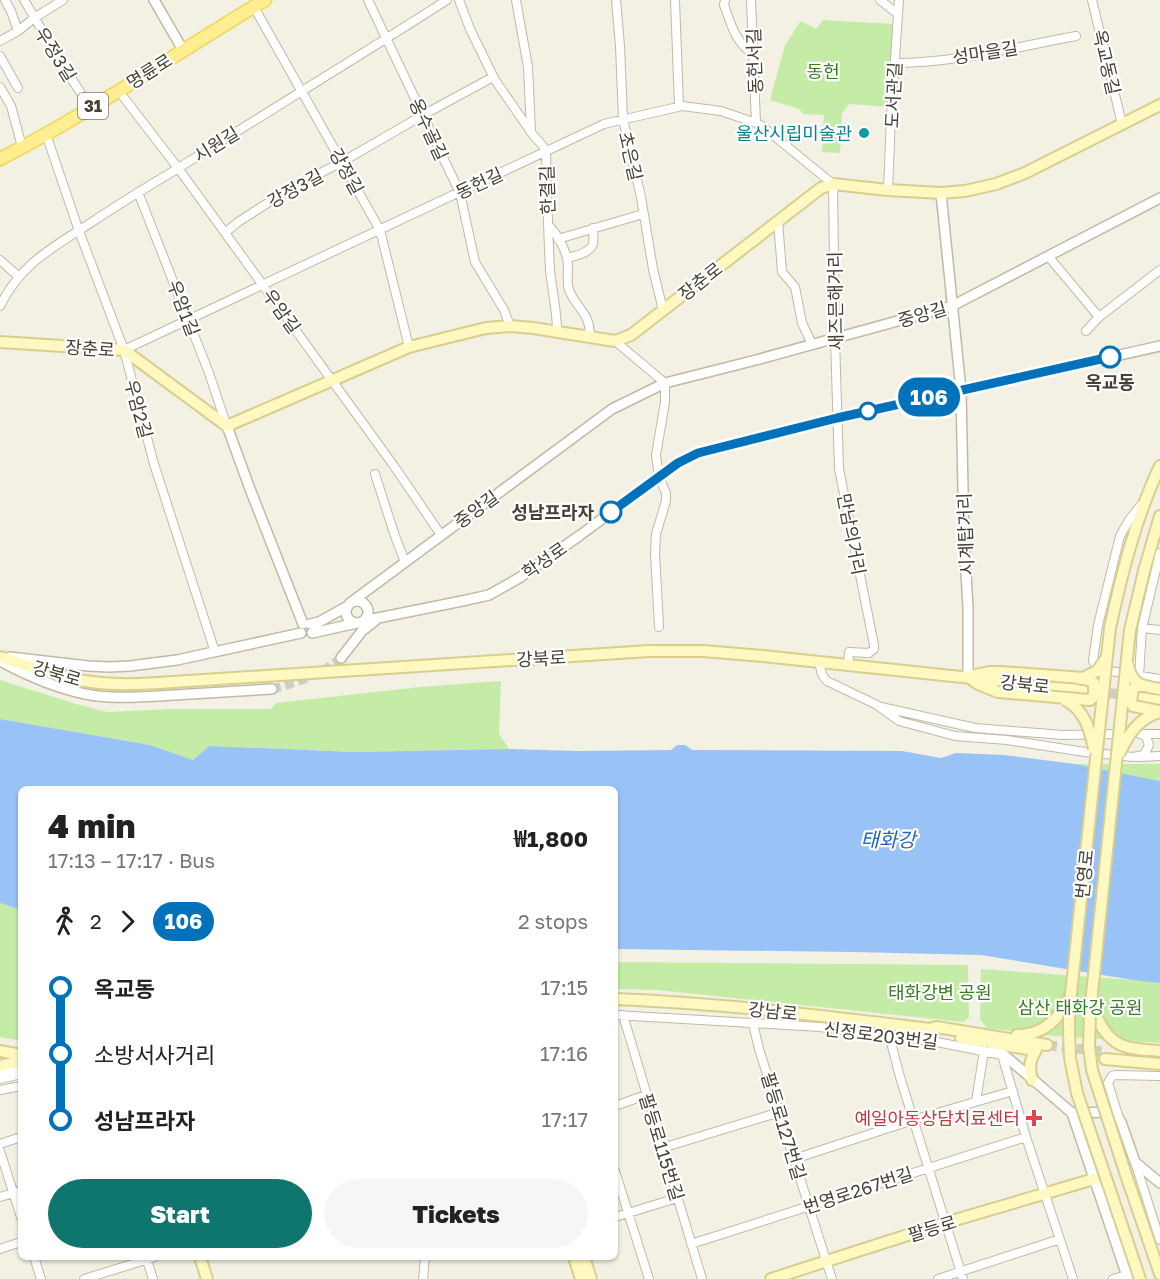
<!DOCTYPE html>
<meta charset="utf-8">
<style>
body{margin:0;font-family:"Golos Text","Noto Sans KR",sans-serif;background:#f6f6f6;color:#222;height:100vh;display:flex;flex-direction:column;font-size:22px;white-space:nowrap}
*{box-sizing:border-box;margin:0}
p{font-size:20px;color:#767676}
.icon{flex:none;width:33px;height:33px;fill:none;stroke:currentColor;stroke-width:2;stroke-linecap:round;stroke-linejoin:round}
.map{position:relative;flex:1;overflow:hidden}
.panel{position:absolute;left:18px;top:786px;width:600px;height:474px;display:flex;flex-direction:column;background:#fff;border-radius:9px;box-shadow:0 2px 4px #0004}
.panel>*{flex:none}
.badge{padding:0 12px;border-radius:20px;font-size:21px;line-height:39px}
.map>.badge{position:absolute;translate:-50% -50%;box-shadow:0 0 0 3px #fff}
.legs{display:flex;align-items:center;gap:9px;height:66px;padding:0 30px;font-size:20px}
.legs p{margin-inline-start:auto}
.headline{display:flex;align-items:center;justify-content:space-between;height:102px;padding:0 30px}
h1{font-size:33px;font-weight:800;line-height:45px}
.action{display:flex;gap:12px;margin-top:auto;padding:12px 30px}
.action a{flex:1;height:69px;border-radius:36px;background:#0f766e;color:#fff;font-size:24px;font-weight:800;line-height:69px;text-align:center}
.action a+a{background:#f6f6f6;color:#222}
ul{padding:0 30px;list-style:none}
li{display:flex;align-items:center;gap:21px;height:66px;font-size:22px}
li i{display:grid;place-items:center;width:9px;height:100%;margin:0 8px;background:currentColor}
li i::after{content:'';width:15px;height:15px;margin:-8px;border:4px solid;border-radius:50%;background:#fff}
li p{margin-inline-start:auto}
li:first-child i{background:linear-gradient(#0000 50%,currentColor 0)}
li:last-child i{background:linear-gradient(currentColor 50%,#0000 0)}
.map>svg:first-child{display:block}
.green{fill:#c4eca7}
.water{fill:#99c3f7}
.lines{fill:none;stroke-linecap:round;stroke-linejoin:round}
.tertiary-tunnel{stroke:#d0cec0;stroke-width:9;stroke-dasharray:9 4.5;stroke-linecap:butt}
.secondary-tunnel{stroke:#d0cec0;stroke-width:10;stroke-dasharray:10 5;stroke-linecap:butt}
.minor-casing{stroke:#c0baa5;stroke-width:10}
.tertiary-casing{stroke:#c0baa5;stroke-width:12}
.secondary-casing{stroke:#d8cf8e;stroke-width:14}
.primary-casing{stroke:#efd656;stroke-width:15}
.minor{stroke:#fff;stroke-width:8}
.tertiary{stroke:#fff;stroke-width:9}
.secondary{stroke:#fff9c1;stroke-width:10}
.primary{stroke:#ffef90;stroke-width:12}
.secondary-bridge-casing{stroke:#d8cf8e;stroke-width:14;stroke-linecap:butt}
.secondary-bridge{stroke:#fff9c1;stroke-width:10}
.line-1-casing{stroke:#fff;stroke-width:14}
.line-1{stroke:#0072bc;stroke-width:9}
.culture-dot{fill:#0f9aa8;stroke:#fff;stroke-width:2}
.stop-1-dot{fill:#fff;stroke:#0072bc;stroke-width:3}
.health-dot{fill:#e0444e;stroke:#fff;stroke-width:2}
.labels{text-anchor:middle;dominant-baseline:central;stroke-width:4.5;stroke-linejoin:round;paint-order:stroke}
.shield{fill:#fff;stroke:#7e7a70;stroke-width:1.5}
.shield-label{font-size:16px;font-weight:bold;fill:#464133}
.street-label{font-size:18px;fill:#464133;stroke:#fff}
.park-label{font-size:18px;fill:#377d21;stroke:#fff}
.culture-label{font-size:18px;fill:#0d838f;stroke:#fff;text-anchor:end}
.stop-label{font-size:18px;font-weight:bold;fill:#464133;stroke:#fff}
.health-label{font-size:18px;fill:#be3a42;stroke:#fff;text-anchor:end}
.water-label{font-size:20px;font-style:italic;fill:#26b;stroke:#fff}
</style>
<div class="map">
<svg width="1160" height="1279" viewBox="0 0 1160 1279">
<rect width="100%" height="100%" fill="#f3f1e3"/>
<!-- green -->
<path class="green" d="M823 20 894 24 888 107 849 104 842 113 840 153 822 152 824 115 803 114 799 109 770 100 785 45 801 21 816 29Z
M0 680 76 704 107 712 170 709H271L276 703 420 687 501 681 499 734 509 749 354 752 209 746 193 760 150 745 0 719Z
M1075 764H1160V781Z
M0 903 21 910V1041L0 1037Z
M615 962 968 965 969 1017 964 1022 657 990 615 989Z
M981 969 1160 982V1043L1054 1036 987 1028 980 1019Z"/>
<!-- water -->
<path class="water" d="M0 719 150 745 193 760 209 746 354 752 509 749 579 751 671 750 677 745H685L692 750 902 751 941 758 956 753 1004 755 1075 764 1160 781V983L1133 980 981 955 853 952 615 949V789H21V910L0 903Z"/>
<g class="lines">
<!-- tertiary-tunnel -->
<path class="tertiary-tunnel" d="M272 689C297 683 321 674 341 658"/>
<!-- secondary-tunnel -->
<path class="secondary-tunnel" d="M1094 691 1132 696
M1047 1045 1106 1052"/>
<!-- minor casing -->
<g class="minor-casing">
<path id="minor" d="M24 0 58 57 90 108
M368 0 460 193 475 262 504 310 510 326
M459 0 470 29 495 80 533 135 543 146 546 152C547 191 548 231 550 270 552 290 557 310 557 331
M516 0 528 67 531 132
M616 0 620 46 623 119 641 197 653 269 663 310
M675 0 679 106
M725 0 724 5C731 24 735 42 754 55
M751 0 756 123
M880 0 898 14
M1092 0 1122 124
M254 7 380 230 409 347
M18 31 34 18 63 0
M0 41 18 31 11 11 5 0
M0 56 18 88
M895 63C955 63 1016 47 1076 36
M0 87 11 106 22 147
M118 90 178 168 394 466 441 535
M46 134 79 231 124 350 154 464 215 652
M888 190 891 117 899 0
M138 192 209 373 226 424
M778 221 782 272 795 287 802 323 812 344
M548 225C557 233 564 247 567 258 569 267 567 277 568 286 572 306 593 313 589 337
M225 233 238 222 291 188 342 162 423 115 493 77
M558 239 643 214
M1048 256 1099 317
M567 258C575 256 590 253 593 244 594 240 593 233 593 228
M0 260 19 277
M0 306C21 263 54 247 92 222 125 200 159 180 193 159 277 106 363 54 447 0
M1086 331 1099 317 1160 270
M615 341 665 383V402L656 455 659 477 666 493V501L656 534 655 553 659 627
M124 350 604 124 682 106 721 111 756 123 762 126 833 184 835 338 839 469 874 645V649L869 653 849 652 848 665
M375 474 395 536 405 562
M1141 505 1129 520 1120 536 1098 625 1093 661 1095 666 1098 669 1160 679
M1142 628 1160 630
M820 662C820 670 821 675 827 681L877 705 899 721 955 736 1007 740 1085 752 1133 757 1144 755 1149 745 1146 736 1137 733
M1139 676 1142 628 1160 553
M881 707 975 728 1063 735 1122 734
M1143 734H1160
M1140 757 1160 756
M615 1015 820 1027 932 1041 1002 1055 1026 1137 1073 1279
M623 1015 702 1279
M753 1024 759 1049 832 1279
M889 1035 900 1077 963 1279
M0 1073 21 1068
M0 1079 21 1074
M0 1090 21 1086
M976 1101 984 1051
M615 1106 646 1095
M1119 1118 1108 1083 1112 1076 1116 1075 1160 1076
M0 1144 21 1137
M662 1148 780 1112
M0 1151 21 1217
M794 1159 913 1120 1013 1091
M1135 1162 1160 1240
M615 1171 649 1279
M0 1197 21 1191
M615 1217 677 1198
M691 1244 1026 1137
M0 1249 21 1242
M34 1257 41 1279
M146 1257 153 1279
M84 1279 155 1257
M423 1279 425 1257
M938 1279 1060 1239
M1113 1279 1127 1275"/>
</g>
<!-- tertiary casing -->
<g class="tertiary-casing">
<path id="tertiary" d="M154 0 183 50
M941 193 961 390 964 540 968 607V677
M227 426 250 489 303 624
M346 612a11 11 0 1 1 22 0a11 11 0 1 1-22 0Z
M350 603 612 409 665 383 756 360 952 306 1160 198
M363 621 462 601 489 595 519 578 579 536 678 463 698 453 838 418 1160 346
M310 624 319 622 348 606
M312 633 357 623
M10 657 88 666 109 667 130 666 177 660 301 633
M341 658 362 631 376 620
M0 661C26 675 55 688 85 694 109 699 134 697 158 696 196 694 234 691 272 689
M989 1042 1072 1113
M1128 1279 1072 1113 1111 1112 1117 1116 1121 1122 1135 1162 1160 1183"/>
</g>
<!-- secondary casing -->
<g class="secondary-casing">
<path id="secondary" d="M0 342 124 350 227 426 409 347 486 328 510 326 533 328 615 341 631 335 821 188 833 184 888 190 941 193 965 191 996 184 1025 173 1160 105
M1110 628C1122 573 1136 517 1160 466
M1130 630 1144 571 1160 516
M0 657C28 665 56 677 85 681 114 686 144 684 173 682L649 651H703L763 656 1085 690
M975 675 990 672H1001
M971 679 978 684 998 692
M1141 698 1160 700
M615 999C720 1003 825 1016 930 1029L936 1027 1047 1045
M1092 1000C1095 1019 1107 1042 1127 1047 1137 1050 1149 1050 1160 1051
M1017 1035C1044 1035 1060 1019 1070 995
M961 1038 1034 1050
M0 1051 21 1055
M1105 1059 1160 1064
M0 1066 21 1061
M1032 1080C1029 1066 1029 1062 1036 1050
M1127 1178 1160 1274
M1108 1184 1140 1279
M200 1257 207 1279
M574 1257 581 1279
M584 1257 591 1279
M771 1279 945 1223 1094 1179"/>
</g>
<!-- primary casing -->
<g class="primary-casing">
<path id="primary" d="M0 159C92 112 176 53 265 0"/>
</g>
<!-- minor -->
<use href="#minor" class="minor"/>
<!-- tertiary -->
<use href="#tertiary" class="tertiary"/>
<!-- secondary -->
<use href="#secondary" class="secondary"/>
<!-- primary -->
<use href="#primary" class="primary"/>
<!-- secondary-bridge casing -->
<g class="secondary-bridge-casing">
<path id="secondary-bridge" d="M1128 665C1132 685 1142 686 1160 689
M1001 672 1083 678 1097 671 1105 660
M1144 686H1136L1133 689 1131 702 1133 706 1160 711
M998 692 1090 700 1094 696V683L1089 680 1077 678
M1065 700C1085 710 1090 730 1094 749
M1119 754C1128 735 1139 717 1160 712
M1127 1178 1092 1070 1089 1046 1090 1013 1130 630
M1108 1184 1077 1093 1070 1058 1069 1033V1013L1077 937 1110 628"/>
</g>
<!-- secondary-bridge -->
<use href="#secondary-bridge" class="secondary-bridge"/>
</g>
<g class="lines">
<!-- line-1 casing -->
<g class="line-1-casing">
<path id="line-1" d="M611 512 678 463 698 453 837 418 1110 357"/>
</g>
<!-- line-1 -->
<use href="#line-1" class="line-1"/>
</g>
<!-- markers -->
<circle class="culture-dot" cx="864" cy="133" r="6"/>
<g class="stop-1-dot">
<circle cx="1110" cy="357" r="10"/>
<circle cx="868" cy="411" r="8"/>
<circle cx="611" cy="512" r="10"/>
</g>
<path class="health-dot" d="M1031 1109h6v6h6v6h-6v6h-6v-6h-6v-6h6z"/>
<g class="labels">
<!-- shield labels -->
<rect class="shield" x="78" y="93" width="30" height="26" rx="4.5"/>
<g class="shield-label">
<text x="93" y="106">31</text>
</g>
<!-- street labels -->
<g class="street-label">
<text transform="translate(985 52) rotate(-9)">성마을길</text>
<text transform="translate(56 54) rotate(58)">우정3길</text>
<text transform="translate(754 61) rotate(-92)">동헌서길</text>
<text transform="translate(1107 62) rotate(77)">옥교동길</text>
<text transform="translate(149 71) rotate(-32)">명륜로</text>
<text transform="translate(893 95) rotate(-87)">도서관길</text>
<text transform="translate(429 129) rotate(65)">옹수골길</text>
<text transform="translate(216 144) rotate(-32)">시원길</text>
<text transform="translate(631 156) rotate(77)">초은길</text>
<text transform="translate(347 171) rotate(61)">강정길</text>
<text transform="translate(479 183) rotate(-25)">동헌길</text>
<text transform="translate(295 188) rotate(-29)">강정3길</text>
<text transform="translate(547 190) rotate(-92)">한결길</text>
<text transform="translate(700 281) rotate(-38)">장춘로</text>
<text transform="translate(835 301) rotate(-91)">새즈믄해거리</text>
<text transform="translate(184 308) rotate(69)">우암1길</text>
<text transform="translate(282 311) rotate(54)">우암길</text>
<text transform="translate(922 314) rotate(-16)">중앙길</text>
<text transform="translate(90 348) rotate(4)">장춘로</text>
<text transform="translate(139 409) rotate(75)">우암2길</text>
<text transform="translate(476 509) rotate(-36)">중앙길</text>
<text transform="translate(852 534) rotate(79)">만남의거리</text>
<text transform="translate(965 534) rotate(-92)">시계탑거리</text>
<text transform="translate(544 560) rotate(-35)">학성로</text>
<text transform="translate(541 658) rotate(-3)">강북로</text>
<text transform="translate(57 673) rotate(16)">강북로</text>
<text transform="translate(1025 684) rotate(6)">강북로</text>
<text transform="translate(1084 874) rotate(-84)">번영로</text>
<text transform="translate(773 1011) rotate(6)">강남로</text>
<text transform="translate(881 1035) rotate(7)">신정로203번길</text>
<text transform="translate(784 1126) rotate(73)">팔등로127번길</text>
<text transform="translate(662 1147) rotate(73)">팔등로115번길</text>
<text transform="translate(858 1190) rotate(-18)">번영로267번길</text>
<text transform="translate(932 1228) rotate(-17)">팔등로</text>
</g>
<!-- park labels -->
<g class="park-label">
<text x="823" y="71">동헌</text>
<text x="940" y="992">태화강변 공원</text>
<text x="1080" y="1007">삼산 태화강 공원</text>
</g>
<!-- culture labels -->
<g class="culture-label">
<text x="852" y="133">울산시립미술관</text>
</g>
<!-- stop labels -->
<g class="stop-label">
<text x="1110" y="382">옥교동</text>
<text x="594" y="512" text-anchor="end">성남프라자</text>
</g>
<!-- health labels -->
<g class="health-label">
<text x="1020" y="1118">예일아동상담치료센터</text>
</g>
<!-- water labels -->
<g class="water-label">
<text x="888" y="839">태화강</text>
</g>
</g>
</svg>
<b class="badge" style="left:929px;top:397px;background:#0072bc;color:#fff">106</b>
<section class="panel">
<div class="headline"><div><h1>4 min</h1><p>17:13 – 17:17 · Bus</p></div><b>₩1,800</b></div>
<div class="legs"><svg class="icon" aria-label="walk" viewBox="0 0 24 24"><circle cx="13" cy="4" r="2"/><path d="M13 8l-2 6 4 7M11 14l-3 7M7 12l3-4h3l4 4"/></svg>2<svg class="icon" aria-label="forward" viewBox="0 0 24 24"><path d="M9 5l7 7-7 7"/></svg><b class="badge" style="background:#0072bc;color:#fff">106</b><p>2 stops</p></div>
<ul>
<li><i style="color:#0072bc"></i><b>옥교동</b><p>17:15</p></li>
<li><i style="color:#0072bc"></i><span>소방서사거리</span><p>17:16</p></li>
<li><i style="color:#0072bc"></i><b>성남프라자</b><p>17:17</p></li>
</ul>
<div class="action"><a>Start</a><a>Tickets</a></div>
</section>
</div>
